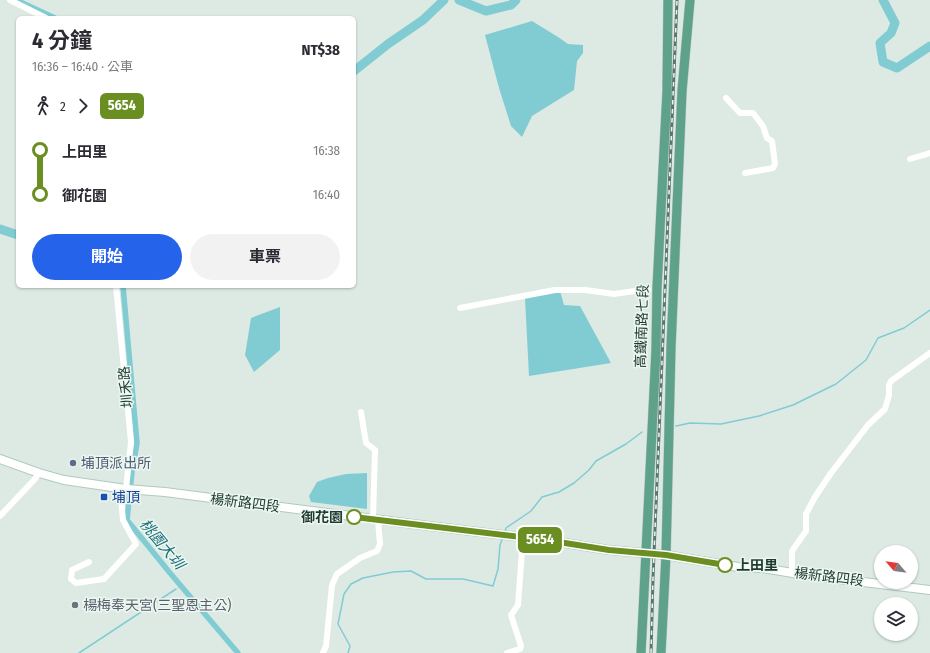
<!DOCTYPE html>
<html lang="zh-TW">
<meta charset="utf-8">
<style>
body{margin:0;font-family:"Fira Sans Condensed","Noto Sans TC",sans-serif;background:#f2f2f3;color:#2b2b33;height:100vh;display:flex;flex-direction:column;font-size:15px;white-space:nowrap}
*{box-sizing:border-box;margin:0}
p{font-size:13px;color:#7c7c81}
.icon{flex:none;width:22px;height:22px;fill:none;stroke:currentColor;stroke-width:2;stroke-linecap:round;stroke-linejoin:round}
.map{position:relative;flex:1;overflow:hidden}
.details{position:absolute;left:16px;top:16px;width:340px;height:272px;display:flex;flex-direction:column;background:#fff;border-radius:6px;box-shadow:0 1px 3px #0004}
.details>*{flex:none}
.badge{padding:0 8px;border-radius:6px;font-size:14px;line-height:26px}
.needle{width:26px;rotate:298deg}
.controls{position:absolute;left:874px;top:545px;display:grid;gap:8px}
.controls a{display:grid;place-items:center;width:44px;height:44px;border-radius:50%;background:#fff;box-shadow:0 1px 3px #0004;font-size:20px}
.map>.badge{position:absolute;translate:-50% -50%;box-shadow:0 0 0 2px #fff}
.legs{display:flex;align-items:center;gap:6px;height:44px;padding:0 16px;font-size:13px}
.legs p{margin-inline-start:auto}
.head{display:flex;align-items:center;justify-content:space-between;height:68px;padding:0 16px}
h1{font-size:22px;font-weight:700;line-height:30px}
.action{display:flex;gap:8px;margin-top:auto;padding:8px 16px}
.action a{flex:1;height:46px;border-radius:24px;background:#2563eb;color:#fff;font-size:16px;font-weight:700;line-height:46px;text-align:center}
.action a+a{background:#f2f2f3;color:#2b2b33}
ul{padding:0 16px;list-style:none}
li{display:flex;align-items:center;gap:14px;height:44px;font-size:15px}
li i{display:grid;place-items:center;width:6px;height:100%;margin:0 5px;background:currentColor}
li i::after{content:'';width:10px;height:10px;margin:-5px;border:3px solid;border-radius:50%;background:#fff}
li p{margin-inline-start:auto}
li:first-child i{background:linear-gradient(#0000 50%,currentColor 0)}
li:last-child i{background:linear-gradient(currentColor 50%,#0000 0)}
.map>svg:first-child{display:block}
.water{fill:#81cbd3}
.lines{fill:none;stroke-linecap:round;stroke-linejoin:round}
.stream{stroke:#81cbd3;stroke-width:1.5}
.canal{stroke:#81cbd3;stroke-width:5.5}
.river{stroke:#81cbd3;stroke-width:9}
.secondary-casing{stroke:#b0cabf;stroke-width:10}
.primary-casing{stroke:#bcc4c1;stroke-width:10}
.minor{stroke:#fff;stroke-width:6}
.secondary{stroke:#fff;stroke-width:8}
.primary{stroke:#5fa28c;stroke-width:9}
.rail-casing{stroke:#58766c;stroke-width:3}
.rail{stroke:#edf7f1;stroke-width:1.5;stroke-dasharray:4.5;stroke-linecap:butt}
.line-1-casing{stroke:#fff;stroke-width:9}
.line-1{stroke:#6b8e23;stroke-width:6}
.service-dot{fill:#5c6f8a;stroke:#edf7f1;stroke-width:1.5}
.transit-dot{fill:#1a4fb4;stroke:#edf7f1;stroke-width:1.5}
.stop-1-dot{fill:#fff;stroke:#6b8e23;stroke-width:2}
.worship-dot{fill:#6b7280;stroke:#edf7f1;stroke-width:1.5}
.labels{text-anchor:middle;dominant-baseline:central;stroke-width:3;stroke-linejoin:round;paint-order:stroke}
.street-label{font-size:14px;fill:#1e3a31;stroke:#edf7f1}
.service-label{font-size:14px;fill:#4e5e75;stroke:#edf7f1;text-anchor:start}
.transit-label{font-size:14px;fill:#164399;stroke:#edf7f1;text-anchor:start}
.stop-label{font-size:14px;font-weight:bold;fill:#1e3a31;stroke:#edf7f1;text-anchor:end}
.worship-label{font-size:14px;fill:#5b616d;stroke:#edf7f1;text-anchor:start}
.water-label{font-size:15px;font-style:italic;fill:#166e78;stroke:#edf7f1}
</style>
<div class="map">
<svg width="930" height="653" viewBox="0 0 930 653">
<rect width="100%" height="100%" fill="#ddeae3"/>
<!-- water -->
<path class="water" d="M532 21 558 37 568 44 583 45V53L577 61 574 90 532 116 522 137 511 126 499 88 485 35Z
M560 291 564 305 580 306 611 363 529 376 525 298Z
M280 307V350L254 372 245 355 251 318Z
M367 473V509L311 502 309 496 317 482 328 478 346 474Z"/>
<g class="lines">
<!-- stream -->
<path class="stream" d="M676 426 690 423 721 424 759 416 793 405 836 384 866 360 878 338 904 328 930 310
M505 531 506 528 531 511 542 497 559 492 574 483 589 470 596 461 626 444 642 432
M179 587 180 586
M79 653 176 589
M348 653 350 646 338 624 344 594 351 584 363 578 393 572 411 571 426 579H463L493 586 498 569 500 545 502 540"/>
<!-- canal -->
<path class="canal" d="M16 0 55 18
M123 286 137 443 132 472 127 520 170 573 238 653"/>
<!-- river -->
<path class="river" d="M459 0 486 11 511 5 516 0
M883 0 895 23 891 33 880 43 883 62 897 68 930 46
M354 71 388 44 423 20 444 0
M0 229 18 235"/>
<!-- secondary casing -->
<g class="secondary-casing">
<path id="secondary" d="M0 459 39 473 64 480 126 489 165 492 413 524 546 540 609 550 666 555 738 567 762 568 805 575 930 590"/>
</g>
<!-- primary casing -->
<g class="primary-casing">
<path id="primary" d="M641 653 656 350 657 288 667 91 668 0
M661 653 666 555 671 347 682 91 690 0"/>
</g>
<!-- minor -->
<path class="minor" d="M10 0 46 18
M726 98 740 113H753L763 126 767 138 772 141 775 164 773 168 745 173
M910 159 930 153
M116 286 131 442 126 489
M460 308 555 290H585L614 294 648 289
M361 412 366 443 375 450 373 519
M0 516 34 480 39 473
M89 562 72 570 71 579 76 583 104 579 136 544 123 520 120 488
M792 573V551L806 531V514L815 497 831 473 868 425 885 409 889 395V385L891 381 930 353
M323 653 326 646 332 585 337 574 360 558 377 551 380 544 378 520
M507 653 520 649 521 646 511 615 518 605 523 538"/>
<!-- secondary -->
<use href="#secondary" class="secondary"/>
<!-- primary -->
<use href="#primary" class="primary"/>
<!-- rail casing -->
<g class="rail-casing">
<path id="rail" d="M651 653 653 578 677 0"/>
</g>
<!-- rail -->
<use href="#rail" class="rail"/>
</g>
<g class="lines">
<!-- line-1 casing -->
<g class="line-1-casing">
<path id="line-1" d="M354 517 546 540 609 550 666 555 725 565"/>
</g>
<!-- line-1 -->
<use href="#line-1" class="line-1"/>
</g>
<!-- markers -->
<circle class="service-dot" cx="73" cy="463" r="4"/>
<rect class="transit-dot" x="100" y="493" width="8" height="8" rx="2"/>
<g class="stop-1-dot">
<circle cx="354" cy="517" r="7"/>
<circle cx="725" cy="565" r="7"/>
</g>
<circle class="worship-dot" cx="75" cy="605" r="4"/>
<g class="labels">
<!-- street labels -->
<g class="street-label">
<text transform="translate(642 326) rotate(-88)">高鐵南路七段</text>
<text transform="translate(126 387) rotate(-95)">圳禾路</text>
<text transform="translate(245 503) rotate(7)">楊新路四段</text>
<text transform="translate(829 577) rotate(7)">楊新路四段</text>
</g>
<!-- service labels -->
<g class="service-label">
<text x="81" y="463">埔頂派出所</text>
</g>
<!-- transit labels -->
<g class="transit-label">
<text x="112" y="497">埔頂</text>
</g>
<!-- stop labels -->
<g class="stop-label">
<text x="343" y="517">御花園</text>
<text x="736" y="565" text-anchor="start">上田里</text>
</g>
<!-- worship labels -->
<g class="worship-label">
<text x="83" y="605">楊梅奉天宮(三聖恩主公)</text>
</g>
<!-- water labels -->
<g class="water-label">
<text transform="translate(162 544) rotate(50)">桃園大圳</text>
</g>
</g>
</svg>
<div class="controls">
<a><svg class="needle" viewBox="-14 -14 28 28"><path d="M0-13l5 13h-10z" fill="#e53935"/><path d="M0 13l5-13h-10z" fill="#7c7c81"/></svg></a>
<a><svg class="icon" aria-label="layers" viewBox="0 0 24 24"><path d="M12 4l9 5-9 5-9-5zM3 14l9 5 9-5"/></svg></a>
</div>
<b class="badge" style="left:540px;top:540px;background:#6b8e23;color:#fff">5654</b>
<section class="details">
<div class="head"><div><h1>4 分鐘</h1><p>16:36 – 16:40 · 公車</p></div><b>NT$38</b></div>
<div class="legs"><svg class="icon" aria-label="walk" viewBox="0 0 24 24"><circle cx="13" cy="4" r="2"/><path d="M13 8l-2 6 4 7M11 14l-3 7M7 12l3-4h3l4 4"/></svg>2<svg class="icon" aria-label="forward" viewBox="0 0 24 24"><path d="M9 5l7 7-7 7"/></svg><b class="badge" style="background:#6b8e23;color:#fff">5654</b></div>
<ul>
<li><i style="color:#6b8e23"></i><b>上田里</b><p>16:38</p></li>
<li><i style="color:#6b8e23"></i><b>御花園</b><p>16:40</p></li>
</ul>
<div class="action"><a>開始</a><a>車票</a></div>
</section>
</div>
